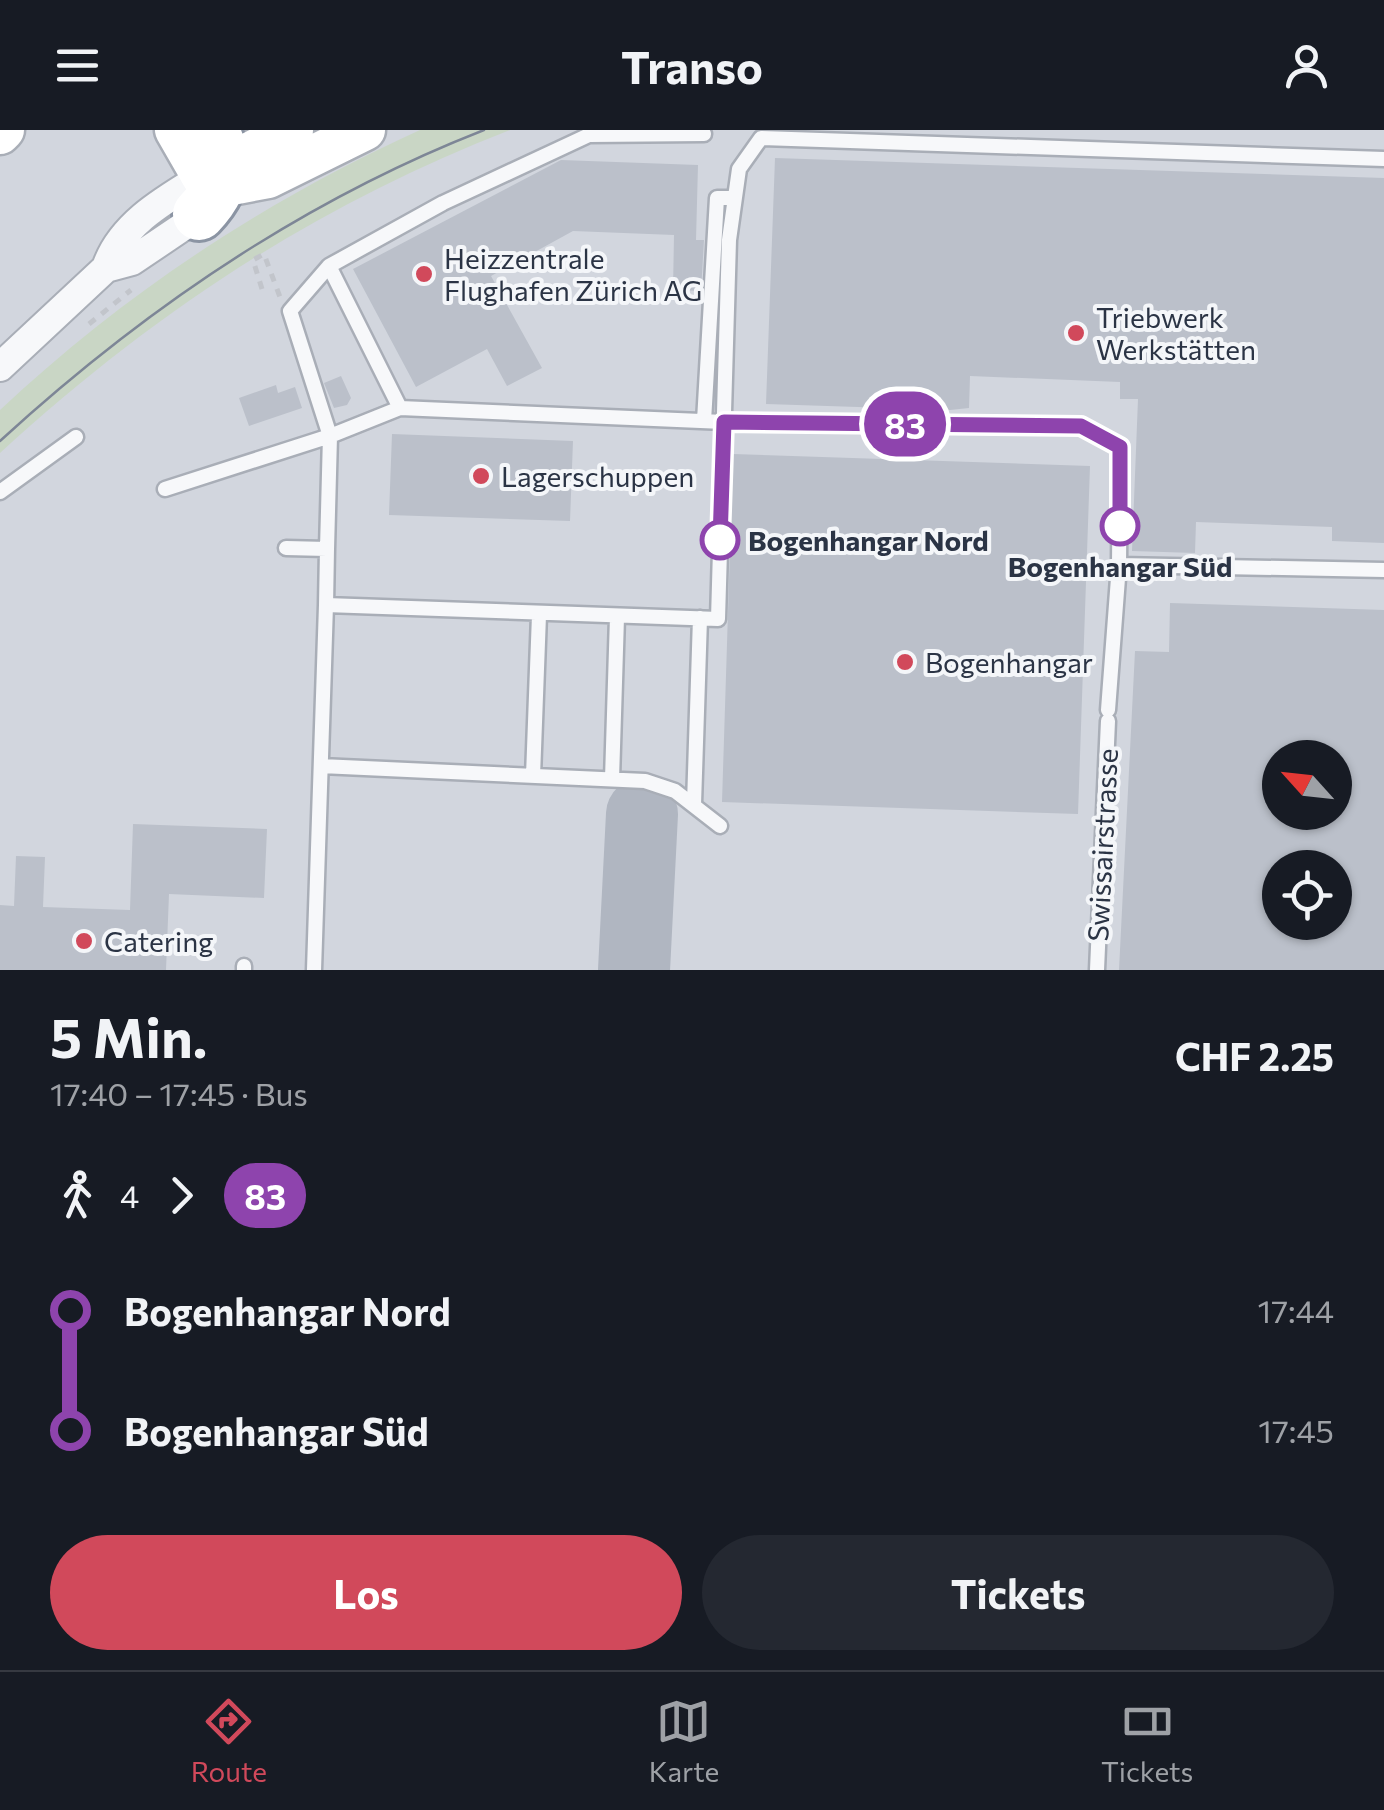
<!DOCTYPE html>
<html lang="de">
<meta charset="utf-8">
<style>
body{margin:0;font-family:Commissioner,sans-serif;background:#242831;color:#f1f3f6;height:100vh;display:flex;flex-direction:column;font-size:38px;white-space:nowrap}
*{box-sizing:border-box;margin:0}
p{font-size:32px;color:#9ea1a6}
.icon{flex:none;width:55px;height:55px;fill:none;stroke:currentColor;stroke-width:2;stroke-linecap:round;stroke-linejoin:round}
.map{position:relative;height:840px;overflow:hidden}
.panel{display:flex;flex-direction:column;background:#171b24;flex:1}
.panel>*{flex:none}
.badge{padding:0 20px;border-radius:32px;font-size:35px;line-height:65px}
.needle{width:65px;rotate:297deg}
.fabs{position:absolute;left:1262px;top:610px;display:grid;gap:20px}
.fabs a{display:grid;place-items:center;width:90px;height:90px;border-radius:50%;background:#171b24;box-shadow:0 2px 8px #0004;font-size:50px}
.map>.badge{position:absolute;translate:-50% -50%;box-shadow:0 0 0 5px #fff}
.legs{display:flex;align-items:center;gap:15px;height:110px;padding:0 50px;font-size:32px}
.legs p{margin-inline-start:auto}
.summary{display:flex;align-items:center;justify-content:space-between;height:170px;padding:0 50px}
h1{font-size:55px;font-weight:700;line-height:75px}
.cta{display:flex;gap:20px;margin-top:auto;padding:20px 50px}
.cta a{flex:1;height:115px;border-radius:60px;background:#d1495b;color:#fff;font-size:40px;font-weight:700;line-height:115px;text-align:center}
.cta a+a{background:#242831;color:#f1f3f6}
ul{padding:0 50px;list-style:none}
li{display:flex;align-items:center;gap:35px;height:120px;font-size:38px}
li i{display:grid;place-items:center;width:15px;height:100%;margin:0 12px;background:currentColor}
li i::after{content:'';width:25px;height:25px;margin:-12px;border:8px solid;border-radius:50%;background:#171b24}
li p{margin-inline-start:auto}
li:first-child i{background:linear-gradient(#0000 50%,currentColor 0)}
li:last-child i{background:linear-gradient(currentColor 50%,#0000 0)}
header{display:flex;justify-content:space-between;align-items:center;height:130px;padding:0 50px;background:#171b24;font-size:45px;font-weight:700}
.menu{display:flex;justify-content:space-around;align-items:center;height:140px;border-top:2px solid #363941;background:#171b24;font-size:28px;color:#9ea1a6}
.menu a{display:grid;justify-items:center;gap:5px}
.menu .current{color:#d1495b}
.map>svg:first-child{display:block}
.built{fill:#d2d6de;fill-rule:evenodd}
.green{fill:#c9d6c5}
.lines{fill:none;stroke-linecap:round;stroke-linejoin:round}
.taxiway{stroke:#b0b6c1;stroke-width:72}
.building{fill:#bbc0ca;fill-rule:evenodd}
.service-casing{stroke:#a9aeb7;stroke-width:19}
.minor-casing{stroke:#a9aeb7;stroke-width:32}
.secondary-casing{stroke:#a9aeb7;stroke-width:45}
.motorway-casing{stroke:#8b94a3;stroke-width:58}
.path{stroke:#c2c5cb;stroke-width:5;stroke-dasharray:8 8;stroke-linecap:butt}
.service{stroke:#f7f8fa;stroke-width:14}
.minor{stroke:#f7f8fa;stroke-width:28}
.secondary{stroke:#fff;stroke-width:40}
.motorway{stroke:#fff;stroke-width:52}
.tram{stroke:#7d8696;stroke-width:2.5}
.line-1-casing{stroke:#fff;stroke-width:22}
.line-1{stroke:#8e44ad;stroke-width:15}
.poi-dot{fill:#d1495b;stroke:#f4f6f9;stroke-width:4}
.stop-1-dot{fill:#fff;stroke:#8e44ad;stroke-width:5}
.labels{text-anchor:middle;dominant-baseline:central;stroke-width:8;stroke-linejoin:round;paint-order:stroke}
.poi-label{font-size:28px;fill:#2b3445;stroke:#f4f6f9;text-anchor:start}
.stop-label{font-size:28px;font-weight:bold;fill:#2b3445;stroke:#f4f6f9;text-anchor:start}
.street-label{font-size:28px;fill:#2b3445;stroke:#f4f6f9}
</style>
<header><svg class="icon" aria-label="menu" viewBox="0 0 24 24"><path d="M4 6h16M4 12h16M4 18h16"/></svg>Transo<svg class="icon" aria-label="person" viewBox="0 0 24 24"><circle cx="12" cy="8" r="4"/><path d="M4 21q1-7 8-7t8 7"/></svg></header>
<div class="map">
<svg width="1384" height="840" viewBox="0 0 1384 840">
<rect width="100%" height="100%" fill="#e4e7ec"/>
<!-- built -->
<path class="built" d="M0 0H1384V840H0ZM1280 628H1335V682H1280ZM1280 738H1335V792H1280Z"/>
<!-- green -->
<path class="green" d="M420 0H510C315 76 154 182 0 323V280C125 163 264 71 420 0Z"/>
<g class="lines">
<!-- taxiway -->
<path class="taxiway" d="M634 840 642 684"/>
</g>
<!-- building -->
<path class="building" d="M775 28 1384 48V413L1332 411V397L1196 392 1195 423 1132 421 1138 269H1120V252L970 246 969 278 950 280 766 274Z
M561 30 698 35 696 110H704L701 161 673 160 674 105 573 101 491 146 542 238 507 256 487 219 416 257 353 139Z
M341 246 351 268 347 275 334 278 324 253Z
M276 255 278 263 295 257 302 278 249 296 239 268Z
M392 304 573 311 570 391 389 385Z
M733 324 1090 336 1078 684 722 672Z
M1170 473 1384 480V840H1119L1135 521 1169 522ZM1280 628H1335V682H1280ZM1280 738H1335V792H1280Z
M133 694 267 699 264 768 169 764 166 840H0V775L14 776 16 726 45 727 43 777 130 780Z"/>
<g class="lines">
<!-- service casing -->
<g class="service-casing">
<path id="service" d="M400 278 329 136 443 73 589 5 704 4
M704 291 717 68H734
M165 359 330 306 290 181 329 136
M0 362 76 307
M286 418 327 419 330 306 400 278 724 292 1081 296 1120 317 1119 435
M326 475 327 419
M1108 580 1119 435 1384 440
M321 636 645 651 675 661 720 696
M533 646 539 485
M612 649 617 487
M694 674 700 488
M244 840V836
M314 840 326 475 718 489 729 110 739 39 761 8 1384 29
M1097 840 1108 591"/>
</g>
<!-- minor casing -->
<g class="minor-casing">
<path id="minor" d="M106 138C120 95 164 70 202 47
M0 237 106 138 132 131 209 79"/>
</g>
<!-- secondary casing -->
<g class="secondary-casing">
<path id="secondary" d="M175 0 202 47 221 57 268 48 365 0
M0 4 4 0
M202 47 293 0"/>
</g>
<!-- motorway casing -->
<g class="motorway-casing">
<path id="motorway" d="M199 84C224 58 231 33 212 0"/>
</g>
<!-- path -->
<path class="path" d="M262 159 253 130 264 124 280 167
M89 194 131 160"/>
<!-- service -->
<use href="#service" class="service"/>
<!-- minor -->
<use href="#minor" class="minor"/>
<!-- secondary -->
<use href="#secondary" class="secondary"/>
<!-- motorway -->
<use href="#motorway" class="motorway"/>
<!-- tram -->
<path class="tram" d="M0 311C144 179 302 71 484 0"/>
</g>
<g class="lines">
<!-- line-1 casing -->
<g class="line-1-casing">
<path id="line-1" d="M720 410 724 292 1081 296 1120 317V396"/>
</g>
<!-- line-1 -->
<use href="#line-1" class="line-1"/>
</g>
<!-- markers -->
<g class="poi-dot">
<circle cx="424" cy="144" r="10"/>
<circle cx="1076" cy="203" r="10"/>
<circle cx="481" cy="346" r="10"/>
<circle cx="905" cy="532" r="10"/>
<circle cx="84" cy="811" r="10"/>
</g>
<g class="stop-1-dot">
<circle cx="1120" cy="396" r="18"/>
<circle cx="720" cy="410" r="18"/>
</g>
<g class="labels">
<!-- poi labels -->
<g class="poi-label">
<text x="444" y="128">Heizzentrale<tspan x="444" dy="32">Flughafen Zürich AG</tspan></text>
<text x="1096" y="187">Triebwerk<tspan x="1096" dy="32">Werkstätten</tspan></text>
<text x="501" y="346">Lagerschuppen</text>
<text x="925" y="532">Bogenhangar</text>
<text x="104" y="811">Catering</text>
</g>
<!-- stop labels -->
<g class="stop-label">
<text x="748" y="410">Bogenhangar Nord</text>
<text x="1120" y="436" text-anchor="middle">Bogenhangar Süd</text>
</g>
<!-- street labels -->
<g class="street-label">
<text transform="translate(1102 715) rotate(-87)">Swissairstrasse</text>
</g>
</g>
</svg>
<div class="fabs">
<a><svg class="needle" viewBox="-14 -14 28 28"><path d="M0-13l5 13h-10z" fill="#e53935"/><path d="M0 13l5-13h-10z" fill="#9ea1a6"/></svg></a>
<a><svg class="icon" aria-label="locate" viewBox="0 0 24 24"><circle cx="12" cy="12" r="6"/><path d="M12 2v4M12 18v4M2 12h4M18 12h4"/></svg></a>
</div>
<b class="badge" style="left:905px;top:294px;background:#8e44ad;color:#fff">83</b>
</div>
<section class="panel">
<div class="summary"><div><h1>5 Min.</h1><p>17:40 – 17:45 · Bus</p></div><b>CHF 2.25</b></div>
<div class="legs"><svg class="icon" aria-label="walk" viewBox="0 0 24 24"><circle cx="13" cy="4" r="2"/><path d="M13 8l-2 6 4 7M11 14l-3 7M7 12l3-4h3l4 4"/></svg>4<svg class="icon" aria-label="forward" viewBox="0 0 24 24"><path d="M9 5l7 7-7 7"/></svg><b class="badge" style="background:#8e44ad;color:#fff">83</b></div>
<ul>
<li><i style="color:#8e44ad"></i><b>Bogenhangar Nord</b><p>17:44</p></li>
<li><i style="color:#8e44ad"></i><b>Bogenhangar Süd</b><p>17:45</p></li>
</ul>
<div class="cta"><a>Los</a><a>Tickets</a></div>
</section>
<nav class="menu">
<a class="current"><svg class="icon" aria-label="directions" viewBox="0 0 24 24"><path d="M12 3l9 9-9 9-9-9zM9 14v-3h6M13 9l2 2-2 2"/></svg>Route</a>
<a><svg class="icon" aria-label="map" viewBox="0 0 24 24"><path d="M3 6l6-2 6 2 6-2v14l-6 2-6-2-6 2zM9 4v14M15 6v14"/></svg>Karte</a>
<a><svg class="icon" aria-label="tickets" viewBox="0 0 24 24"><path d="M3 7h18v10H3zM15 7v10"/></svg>Tickets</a>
</nav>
